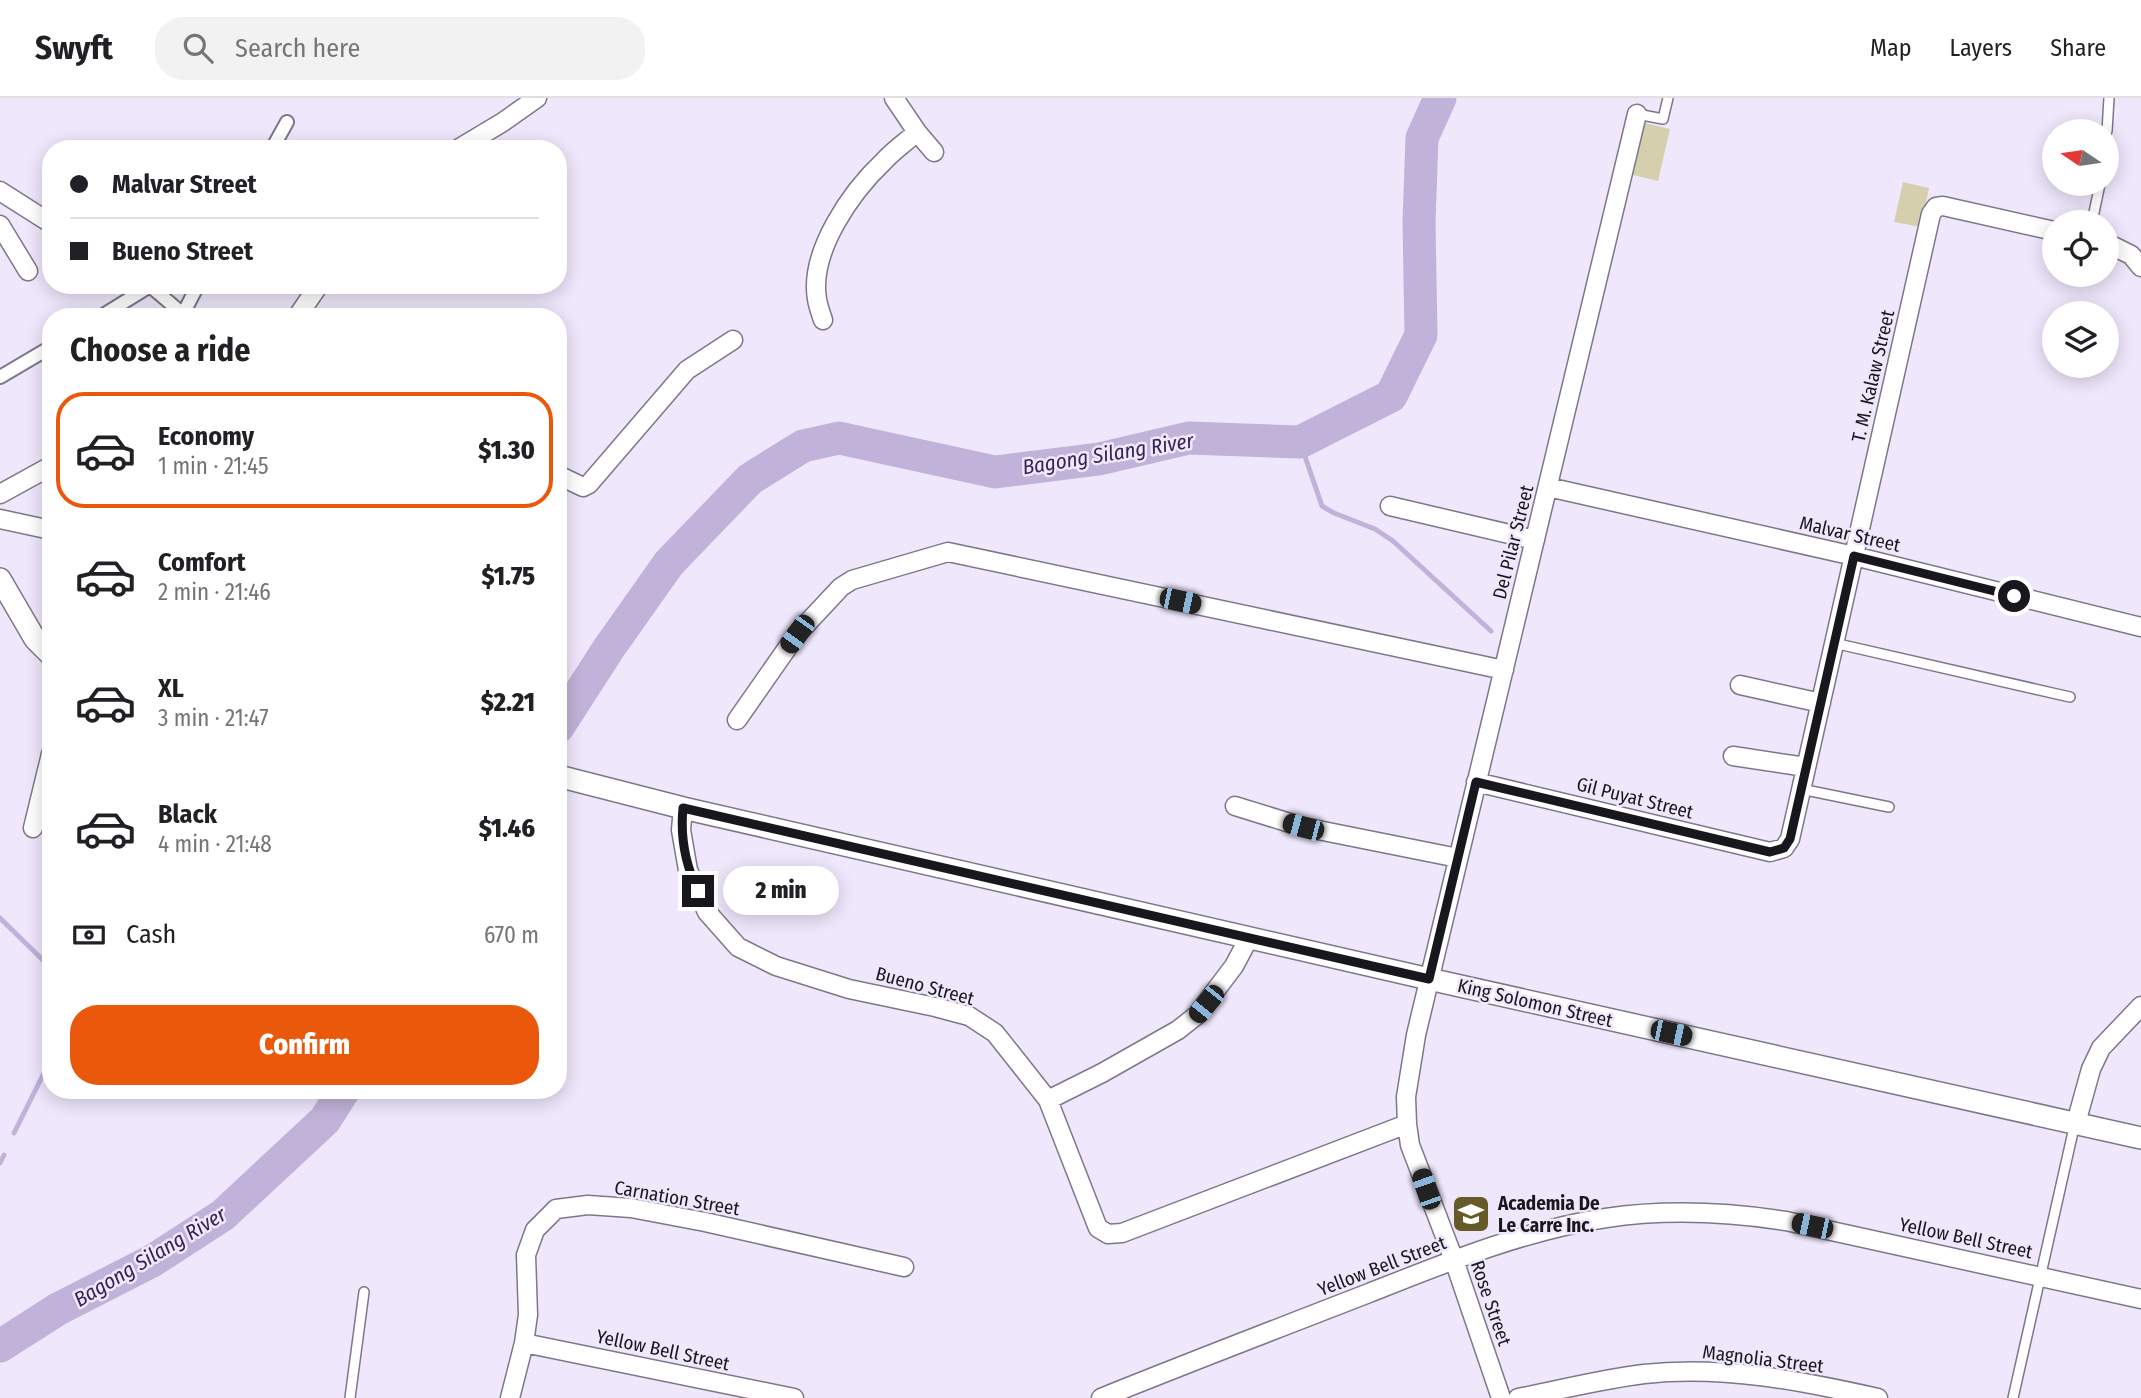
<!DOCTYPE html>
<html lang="en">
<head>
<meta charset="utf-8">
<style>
  :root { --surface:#fff; --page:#f2f2f2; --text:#202124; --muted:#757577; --line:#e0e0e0; --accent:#ea580c }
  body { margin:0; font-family:"Fira Sans Condensed",sans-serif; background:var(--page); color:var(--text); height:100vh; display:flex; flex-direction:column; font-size:26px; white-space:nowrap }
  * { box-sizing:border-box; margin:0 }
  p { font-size:23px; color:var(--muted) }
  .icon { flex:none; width:38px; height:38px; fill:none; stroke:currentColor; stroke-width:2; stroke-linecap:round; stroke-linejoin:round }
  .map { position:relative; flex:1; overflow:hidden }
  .drawer { position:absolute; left:42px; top:210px; width:525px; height:791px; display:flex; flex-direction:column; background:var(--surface); border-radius:28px; box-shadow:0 4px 18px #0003 }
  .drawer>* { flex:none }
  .guide { position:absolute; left:42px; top:42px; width:525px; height:154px; border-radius:28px; box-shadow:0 4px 18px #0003; display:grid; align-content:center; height:154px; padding:0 28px; background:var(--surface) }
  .needle { width:46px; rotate:283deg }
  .buttons { position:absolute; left:2042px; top:21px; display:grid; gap:14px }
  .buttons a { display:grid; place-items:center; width:77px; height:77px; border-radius:50%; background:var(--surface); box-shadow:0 4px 18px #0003; font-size:35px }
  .end { position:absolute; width:32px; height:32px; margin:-16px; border:9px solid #19171e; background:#fff; box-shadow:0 0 0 4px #fff }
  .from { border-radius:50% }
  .bubble { position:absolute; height:49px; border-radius:24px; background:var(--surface); box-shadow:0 4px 18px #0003; font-size:23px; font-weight:800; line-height:49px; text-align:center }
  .car { position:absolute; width:21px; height:42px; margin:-21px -10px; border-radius:9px; box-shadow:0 0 5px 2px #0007; background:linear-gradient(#222 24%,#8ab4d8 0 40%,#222 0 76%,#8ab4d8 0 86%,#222 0) }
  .guide b { display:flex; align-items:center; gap:24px; height:66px; font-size:26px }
  .guide b+b { border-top:2px solid var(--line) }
  .guide i { width:18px; height:18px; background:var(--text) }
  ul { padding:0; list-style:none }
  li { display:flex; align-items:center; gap:21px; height:116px; margin:0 14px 10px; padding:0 14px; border:4px solid transparent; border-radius:28px }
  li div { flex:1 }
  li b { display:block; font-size:26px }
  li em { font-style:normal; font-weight:800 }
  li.on { border-color:var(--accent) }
  li>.icon { width:63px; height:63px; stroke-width:1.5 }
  h2 { padding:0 28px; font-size:32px; line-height:84px }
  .pay { display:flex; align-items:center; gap:18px; height:77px; padding:0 28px; font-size:26px }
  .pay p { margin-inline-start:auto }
  .button { display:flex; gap:14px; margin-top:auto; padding:14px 28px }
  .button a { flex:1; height:80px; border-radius:28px; background:var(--accent); color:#fff; font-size:28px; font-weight:800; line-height:80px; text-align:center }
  header { display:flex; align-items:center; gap:42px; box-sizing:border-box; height:98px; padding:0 35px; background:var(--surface); border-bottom:2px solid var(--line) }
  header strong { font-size:33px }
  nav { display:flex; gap:38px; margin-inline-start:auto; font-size:24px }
  .search { width:490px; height:63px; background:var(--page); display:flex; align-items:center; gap:18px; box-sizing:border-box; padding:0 24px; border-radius:28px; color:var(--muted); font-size:26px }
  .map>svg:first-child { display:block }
  .green { fill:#d6cfae }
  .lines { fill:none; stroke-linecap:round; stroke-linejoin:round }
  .stream { stroke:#c0b2d9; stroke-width:5 }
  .river { stroke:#c0b2d9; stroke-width:33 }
  .service-casing { stroke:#7e778a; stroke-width:12 }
  .pedestrian-casing { stroke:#7e778a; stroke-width:16 }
  .minor-casing { stroke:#7e778a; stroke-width:21 }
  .tertiary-casing { stroke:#7e778a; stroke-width:24 }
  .service { stroke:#fff; stroke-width:9 }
  .pedestrian { stroke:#fff; stroke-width:12 }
  .minor { stroke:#fff; stroke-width:18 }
  .tertiary { stroke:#fff; stroke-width:21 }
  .route { stroke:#19171e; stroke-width:9 }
  .labels { text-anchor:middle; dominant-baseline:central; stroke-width:5; stroke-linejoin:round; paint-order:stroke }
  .street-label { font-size:19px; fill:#19171e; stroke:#efe7fc }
  .poi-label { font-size:19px; font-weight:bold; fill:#19171e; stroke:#efe7fc; text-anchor:start }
  .water-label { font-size:21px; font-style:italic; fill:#372252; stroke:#efe7fc }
</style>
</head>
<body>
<header>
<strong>Swyft</strong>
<div class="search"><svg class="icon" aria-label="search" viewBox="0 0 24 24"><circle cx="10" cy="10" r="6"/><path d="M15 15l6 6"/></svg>Search here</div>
<nav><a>Map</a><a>Layers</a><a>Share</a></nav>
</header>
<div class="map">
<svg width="2141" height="1300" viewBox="0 0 2141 1300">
  <rect width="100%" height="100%" fill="#efe7fc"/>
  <path class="green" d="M1641,24L1670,31L1658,83L1629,76Z
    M1903,84L1929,90L1921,129L1894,124Z"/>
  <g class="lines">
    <path class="stream" d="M1300,344L1322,408L1334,415L1375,431L1393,443L1491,533
      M0,820L51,870
      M14,1035L51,961
      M0,1065L4,1057"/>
    <path class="river" d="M558,629L609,550L669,465L750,381L803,348L839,340L995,374L1099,361L1189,340L1300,344L1391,298L1421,237L1419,124L1422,40L1440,0
      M0,1248L58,1211L152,1163L223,1117L325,1022L344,992"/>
    <defs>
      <path id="service" d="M1637,16L1663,21L1668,0
        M2107,33L2109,0
        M2092,124L2100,86
        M1834,545L2070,599
        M1801,691L1889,709
        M350,1300L364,1194
        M2013,1300L2075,1025"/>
      <path id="pedestrian" d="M272,51L287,24
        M100,219L150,188L183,216L198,187
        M0,279L51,249"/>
      <path id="minor" d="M894,0L917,34L934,54
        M458,51L503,24L537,0
        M0,93L47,123
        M0,127L28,173
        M2107,145L2131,157L2141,169
        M297,219L319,187
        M823,222C821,216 818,208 817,201C809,154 851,94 884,63C894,52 906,44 917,34
        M558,377L583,389L589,386L687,272L733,242
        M1548,389L1854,458L2141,529
        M0,396L51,368
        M1390,408L1535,442
        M0,421L51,432
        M1740,587L1821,605
        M737,622L797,536L841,489L852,482L948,454L1504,572
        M1733,658L1806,669
        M1476,684L1770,754L1784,750L1790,741L1931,116L1936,109L1943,108L2054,133
        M1235,708L1303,729L1458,760
        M683,710L681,732L688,772L707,814L738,849L776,868L849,891L935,909L969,918L995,935L1048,1002L1098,1130L1108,1136L1122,1135L1407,1026
        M33,730L51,656
        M1048,1002L1102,975L1178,932L1197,917L1234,868L1249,840
        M2076,1025L2091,971L2101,950L2141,908
        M524,1245L794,1300
        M510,1300L524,1245L528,1217L526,1157L535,1132L556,1111L588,1107L631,1110L705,1124L904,1169
        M1101,1300C1190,1264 1279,1230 1369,1195C1445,1165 1525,1132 1606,1120C1666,1111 1727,1114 1786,1123L2141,1201
        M1501,1300L1454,1162L1410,1047L1407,1026L1406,999L1416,937L1637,16
        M1518,1300C1560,1292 1602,1281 1644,1276C1723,1267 1802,1283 1878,1300"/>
      <path id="tertiary" d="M0,481L35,541L51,557
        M558,678L683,710L1429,881L2141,1040"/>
    </defs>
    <use href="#service" class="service-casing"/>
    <use href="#pedestrian" class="pedestrian-casing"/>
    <use href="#minor" class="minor-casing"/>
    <use href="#tertiary" class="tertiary-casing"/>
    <use href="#service" class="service"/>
    <use href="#pedestrian" class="pedestrian"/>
    <use href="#minor" class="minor"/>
    <use href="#tertiary" class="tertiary"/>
  </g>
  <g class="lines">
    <path class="route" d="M698,793C685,766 680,740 683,710L1429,881L1476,684L1770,754L1784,750L1790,741L1854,458L2014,498"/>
  </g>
  <defs>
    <symbol id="school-square" viewBox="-11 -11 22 22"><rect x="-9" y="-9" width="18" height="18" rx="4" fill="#665b28" stroke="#efe7fc"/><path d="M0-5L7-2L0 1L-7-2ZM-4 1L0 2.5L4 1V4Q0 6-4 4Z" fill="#fff"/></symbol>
  </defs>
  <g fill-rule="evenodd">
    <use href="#school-square" x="1449" y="1094" width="44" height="44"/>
  </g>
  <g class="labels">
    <g class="street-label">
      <text transform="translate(1873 278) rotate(-77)">T. M. Kalaw Street</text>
      <text transform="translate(1850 436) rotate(13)">Malvar Street</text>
      <text transform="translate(1513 444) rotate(-76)">Del Pilar Street</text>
      <text transform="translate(1635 700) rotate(14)">Gil Puyat Street</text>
      <text transform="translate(925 888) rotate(15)">Bueno Street</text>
      <text transform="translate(1535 905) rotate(13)">King Solomon Street</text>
      <text transform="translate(677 1100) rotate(10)">Carnation Street</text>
      <text transform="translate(1966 1140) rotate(12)">Yellow Bell Street</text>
      <text transform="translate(1382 1168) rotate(-21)">Yellow Bell Street</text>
      <text transform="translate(1491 1205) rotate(71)">Rose Street</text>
      <text transform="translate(663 1252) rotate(12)">Yellow Bell Street</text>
      <text transform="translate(1763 1261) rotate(7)">Magnolia Street</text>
    </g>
    <g class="poi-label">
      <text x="1498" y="1105">Academia De<tspan x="1498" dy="22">Le Carre Inc.</tspan></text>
    </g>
    <g class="water-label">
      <text transform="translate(1108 356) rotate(-9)">Bagong Silang River</text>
      <text transform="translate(150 1159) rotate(-31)">Bagong Silang River</text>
    </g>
  </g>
</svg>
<div class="buttons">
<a><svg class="needle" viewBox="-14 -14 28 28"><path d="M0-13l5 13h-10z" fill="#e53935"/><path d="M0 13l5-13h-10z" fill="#757577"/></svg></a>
<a><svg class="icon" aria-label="locate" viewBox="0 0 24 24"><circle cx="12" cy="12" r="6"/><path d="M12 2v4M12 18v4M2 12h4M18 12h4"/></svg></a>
<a><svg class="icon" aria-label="layers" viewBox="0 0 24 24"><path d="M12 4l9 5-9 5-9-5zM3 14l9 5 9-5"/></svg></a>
</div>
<i class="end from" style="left:2014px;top:498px"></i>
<i class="end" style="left:698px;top:793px"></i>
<div class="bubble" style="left:723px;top:768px;width:116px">2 min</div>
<i class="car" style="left:1180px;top:503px;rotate:102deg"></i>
<i class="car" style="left:797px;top:536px;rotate:216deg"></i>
<i class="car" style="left:1303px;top:729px;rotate:285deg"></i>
<i class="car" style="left:1206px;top:906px;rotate:219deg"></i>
<i class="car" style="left:1671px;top:935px;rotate:102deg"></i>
<i class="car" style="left:1426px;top:1091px;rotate:341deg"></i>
<i class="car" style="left:1812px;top:1128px;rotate:282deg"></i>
<div class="guide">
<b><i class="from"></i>Malvar Street</b>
<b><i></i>Bueno Street</b>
</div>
<section class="drawer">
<h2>Choose a ride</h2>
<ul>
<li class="on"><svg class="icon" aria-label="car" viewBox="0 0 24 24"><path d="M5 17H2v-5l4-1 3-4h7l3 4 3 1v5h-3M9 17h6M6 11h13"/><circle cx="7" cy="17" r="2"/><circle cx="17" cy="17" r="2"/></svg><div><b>Economy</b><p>1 min · 21:45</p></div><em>$1.30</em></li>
<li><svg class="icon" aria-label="car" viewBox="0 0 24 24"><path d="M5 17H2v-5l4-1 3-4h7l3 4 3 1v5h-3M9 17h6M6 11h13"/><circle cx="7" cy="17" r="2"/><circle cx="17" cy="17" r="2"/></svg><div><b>Comfort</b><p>2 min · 21:46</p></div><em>$1.75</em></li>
<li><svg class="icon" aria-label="car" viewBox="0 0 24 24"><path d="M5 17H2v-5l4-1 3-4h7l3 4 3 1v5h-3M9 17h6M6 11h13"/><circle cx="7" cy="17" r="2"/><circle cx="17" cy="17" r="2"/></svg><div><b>XL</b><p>3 min · 21:47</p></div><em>$2.21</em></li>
<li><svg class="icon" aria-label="car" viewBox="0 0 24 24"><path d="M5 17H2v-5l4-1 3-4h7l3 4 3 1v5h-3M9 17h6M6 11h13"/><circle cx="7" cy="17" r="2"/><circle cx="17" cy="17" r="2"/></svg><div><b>Black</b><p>4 min · 21:48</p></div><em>$1.46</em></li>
</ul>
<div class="pay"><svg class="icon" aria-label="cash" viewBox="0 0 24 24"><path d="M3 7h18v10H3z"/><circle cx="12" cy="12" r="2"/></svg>Cash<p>670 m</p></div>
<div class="button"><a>Confirm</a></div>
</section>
</div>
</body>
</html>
